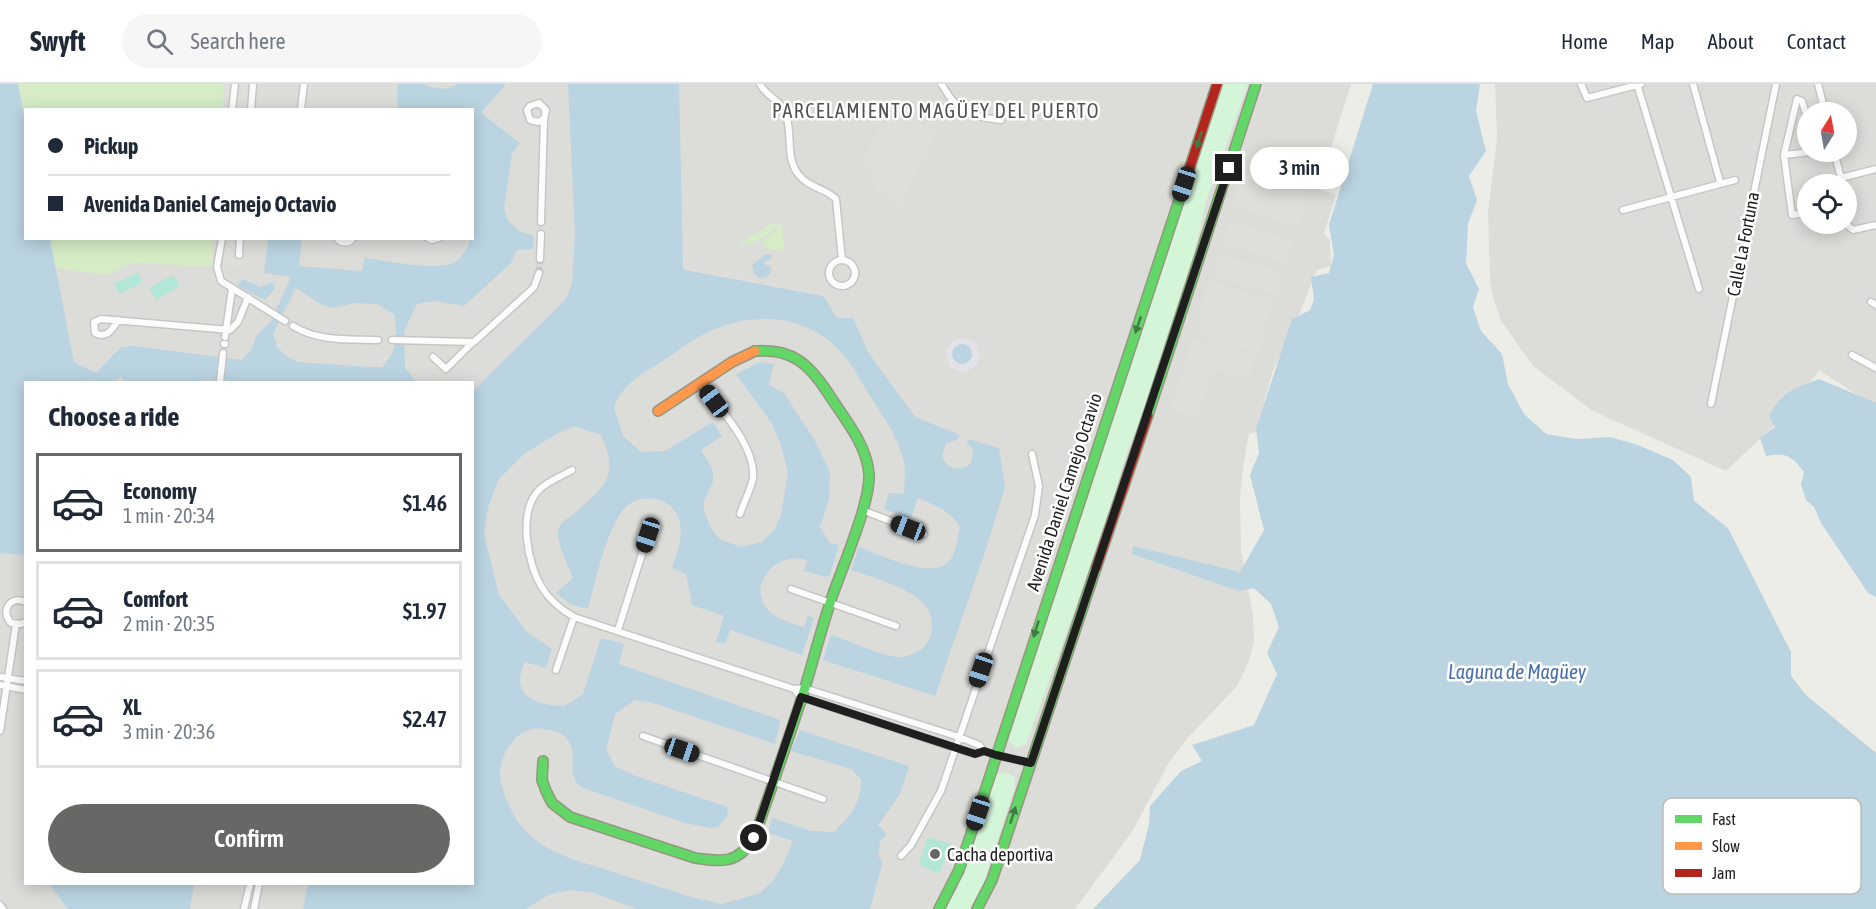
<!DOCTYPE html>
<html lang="en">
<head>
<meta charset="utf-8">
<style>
  :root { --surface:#fff; --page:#f6f6f7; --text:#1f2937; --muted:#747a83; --line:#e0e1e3; --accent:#676765 }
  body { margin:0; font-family:"Asap Condensed",sans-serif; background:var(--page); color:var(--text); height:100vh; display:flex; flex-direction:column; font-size:22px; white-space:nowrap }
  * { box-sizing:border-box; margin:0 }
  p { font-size:20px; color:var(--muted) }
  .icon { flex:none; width:33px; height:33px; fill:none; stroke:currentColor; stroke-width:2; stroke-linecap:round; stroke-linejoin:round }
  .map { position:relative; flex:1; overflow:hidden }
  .drawer { position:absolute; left:24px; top:297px; width:450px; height:504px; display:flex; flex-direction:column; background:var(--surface); border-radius:0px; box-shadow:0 3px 15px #0003 }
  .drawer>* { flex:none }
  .banner { position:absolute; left:24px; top:24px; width:450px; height:132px; border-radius:0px; box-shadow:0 3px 15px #0003; display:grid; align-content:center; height:132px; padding:0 24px; background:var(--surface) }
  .needle { width:39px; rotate:11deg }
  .fabs { position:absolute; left:1797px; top:18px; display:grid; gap:12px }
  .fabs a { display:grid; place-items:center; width:60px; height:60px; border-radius:50%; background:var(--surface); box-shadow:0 3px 15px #0003; font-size:30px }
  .end { position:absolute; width:27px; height:27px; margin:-14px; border:8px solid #1f1f1f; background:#fff; box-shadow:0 0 0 3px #fff }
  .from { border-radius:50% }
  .bubble { position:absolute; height:42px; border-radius:21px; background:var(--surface); box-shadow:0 3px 15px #0003; font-size:20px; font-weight:600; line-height:42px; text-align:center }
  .car { position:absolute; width:18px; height:36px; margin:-18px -9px; border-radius:8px; box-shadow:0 0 4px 2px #0007; background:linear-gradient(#222 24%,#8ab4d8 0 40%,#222 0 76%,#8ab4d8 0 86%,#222 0) }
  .banner b { display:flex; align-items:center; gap:21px; height:57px; font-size:22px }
  .banner b+b { border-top:2px solid var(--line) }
  .banner i { width:15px; height:15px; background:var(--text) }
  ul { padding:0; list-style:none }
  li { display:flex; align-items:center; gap:18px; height:99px; margin:0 12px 9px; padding:0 12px; border:3px solid var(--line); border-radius:0px }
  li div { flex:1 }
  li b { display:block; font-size:22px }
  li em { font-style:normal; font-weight:600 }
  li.current { border-color:var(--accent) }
  li>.icon { width:54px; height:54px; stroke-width:1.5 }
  h2 { padding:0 24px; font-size:27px; line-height:72px }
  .button { display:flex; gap:12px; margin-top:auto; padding:12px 24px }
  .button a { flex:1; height:69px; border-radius:36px; background:var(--accent); color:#fff; font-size:24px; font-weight:600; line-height:69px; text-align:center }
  header { display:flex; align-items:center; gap:36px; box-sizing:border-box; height:84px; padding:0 30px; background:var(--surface); border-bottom:2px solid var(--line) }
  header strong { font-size:28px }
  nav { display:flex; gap:33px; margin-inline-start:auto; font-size:21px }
  .search { width:420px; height:54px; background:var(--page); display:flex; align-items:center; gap:15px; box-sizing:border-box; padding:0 21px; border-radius:33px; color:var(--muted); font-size:22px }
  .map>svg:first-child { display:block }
  .residential { fill:#dcdcd9; fill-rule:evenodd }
  .grass { fill:#d5ecc6 }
  .park { fill:#d5f5d9 }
  .pitch { fill:#b2e6d6 }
  .parking { fill:#dededb }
  .plaza { fill:#e3e2e7; fill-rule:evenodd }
  .water { fill:#bad4e1; fill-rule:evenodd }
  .pier { fill:#dddddb }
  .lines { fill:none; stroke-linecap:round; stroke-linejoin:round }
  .street-tunnel { stroke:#c4c4c0; stroke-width:6; stroke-dasharray:6 3; stroke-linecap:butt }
  .street-casing { stroke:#c6c6c4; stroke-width:9 }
  .fast-casing { stroke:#93987f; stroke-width:12 }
  .slow-casing { stroke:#93987f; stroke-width:12 }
  .jam-casing { stroke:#93987f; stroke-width:12 }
  .street { stroke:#fcfcfc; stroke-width:6 }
  .fast { stroke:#63d668; stroke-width:9 }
  .slow { stroke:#ff974d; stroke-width:9 }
  .jam { stroke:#b3261e; stroke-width:9 }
  .oneway { fill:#417a44 }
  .route { stroke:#1f1f1f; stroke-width:8 }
  .poi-dot { fill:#676765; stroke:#fff; stroke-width:2 }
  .labels { text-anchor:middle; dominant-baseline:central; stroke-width:5; stroke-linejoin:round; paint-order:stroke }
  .street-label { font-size:18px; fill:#1f1f1f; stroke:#fff }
  .poi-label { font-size:18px; fill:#1f1f1f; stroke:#fff; text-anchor:start }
  .neighbourhood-label { font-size:20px; letter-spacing:1.5px; fill:#525252; stroke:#fff }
  .water-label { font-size:20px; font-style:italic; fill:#496fb1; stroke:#fff }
  .key { fill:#fff; stroke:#bcbcbc; stroke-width:1.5 }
  .key-label { font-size:16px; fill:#1f1f1f }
</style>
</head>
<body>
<header>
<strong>Swyft</strong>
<div class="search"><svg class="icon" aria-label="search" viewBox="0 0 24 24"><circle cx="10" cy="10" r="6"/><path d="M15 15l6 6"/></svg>Search here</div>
<nav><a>Home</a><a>Map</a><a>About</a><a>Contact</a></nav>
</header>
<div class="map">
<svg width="1876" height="825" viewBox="0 0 1876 825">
  <rect width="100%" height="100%" fill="#edede8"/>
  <path class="residential" d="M0,0H1351L1318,105L1336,111L1324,149L1330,156L1331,182L1317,186L1290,253L1273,286L1264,317L1267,327L1259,347L1249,350L1244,377L1240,412L1241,465L1253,532L1254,557L1249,577L1237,602L1186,656L1169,678L1132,748L1075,825H0ZM26,26H472V154H26ZM26,298H472V800H26Z
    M1495,0H1876V323L1819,286L1787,329L1726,387L1593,327L1533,282L1501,237L1493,213L1490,197L1488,128L1497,54ZM1808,28H1846V68H1808ZM1808,100H1846V140H1808Z"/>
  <path class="grass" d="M18,0H235L233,25L26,26L25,36Z
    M775,137L776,142C768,153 752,162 738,160Z
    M777,139L782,140L784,167L768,166L762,160L763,157L777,146Z
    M50,155H222L217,183L132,179L107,191L55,184Z"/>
  <path class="park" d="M1224,0H1248L1207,115L1194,171L1152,306L1126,371L1108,432L1089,487L1026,660L1015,664L1008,656L1064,474Z
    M1007,688L1015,694L1014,706L983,801L970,825H944L957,806L994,691Z"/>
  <path class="pitch" d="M138,188L142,199L119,210L114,200Z
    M173,191L180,202L156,216L149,204Z
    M928,753L951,760L939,790L919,780Z"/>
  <path class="parking" d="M224,0H256L255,25L222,26Z
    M890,22L937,48L899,123L889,117V114L875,105L876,98L871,96L874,90L861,80Z
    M1242,88L1305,106L1299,145L1232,121Z
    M1229,138L1293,156L1287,179L1224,160Z
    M213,155H243L241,184L212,177Z
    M1219,170L1282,188L1277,212L1214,192Z
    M1208,197L1272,215L1264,245L1201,225Z
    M1202,229L1265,247L1260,270L1197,251Z
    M1191,254L1255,272L1249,296L1213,285L1195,336L1171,323L1185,277L1190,278L1186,276Z"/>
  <path class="plaza" d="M962,254L973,257L977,261L980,272L976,282L967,287L961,288L951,284L948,279L945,268L951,258ZM960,260L969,263L973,272L971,275L959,280L954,276Z"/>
  <path class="water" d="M0,0H18L25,36L26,154L50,155L74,278L96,289L121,263L134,262L242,276L251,266L257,251L271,237L291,193L264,189L268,155H302L299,182L362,187L365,174C386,177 427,185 446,181C459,179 468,167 470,155L472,154V26L398,25L397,0H424L430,3L446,5L458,0H506L481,29L520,59L512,70L504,124L508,137L521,148L534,152L533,165L517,166L511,179L464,222L436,217L417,220L404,247L405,283L416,298H235L204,296L199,298H126L121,292L114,298H26L25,471L0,469ZM296,204L322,221L333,224L356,219L377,220L394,230C398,252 398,267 382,283H370L298,278L285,271L277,263L273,250Z
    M568,0H679L683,183L686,186L823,212L837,234H853L868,268L915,333L960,351L958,355L946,360L942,372C946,385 956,387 968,382L972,377L973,365L967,359L968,355L999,364L1005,403L986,465L935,612L823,576L831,551C849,557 878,570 896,573C905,574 919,569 925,562C930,556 932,549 932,541C935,509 876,495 851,486L859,463C879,470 935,499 951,475C956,467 958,453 960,443C948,425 938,423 918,414L911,435L884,425L889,409L904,410C904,400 906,388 904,378C900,356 881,329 869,310C859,294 851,278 838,265C808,233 760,228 720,243C701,250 685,261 669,273C646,288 623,297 614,324L623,352L641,368L665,367L713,338L722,352L701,366L713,387V398L703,419L705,430L712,446L721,456L741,463L762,458L775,445L781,431L788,388L780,358L771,338L736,290L760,278L774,280L769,301L784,309L815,357L830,388L829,415L820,443L830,459L839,461L830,491L826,493L804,487L807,476C773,466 744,505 771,529C780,536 792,539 802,543H804L808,532L814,534L802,571L730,546L725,560L716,558L724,532L692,521L686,490L672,484C677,470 683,455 680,439C675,412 639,406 623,426C606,447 595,499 588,525L572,521L556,509L573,494C569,483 557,460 558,449C558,440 564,437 571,432C603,405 621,393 601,351L574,342L558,349L524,370L499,395L488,423L484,450L499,511L527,548L552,565L546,584L525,578C508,611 537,622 565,622L583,610L601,554L624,560L619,580L780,636L775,660L653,619L635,616L615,630L606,666L616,683L633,691L728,723L727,732L718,743L710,744L685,739L581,703C562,686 584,669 562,650C557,647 550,646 544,645C519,641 502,665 500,688C499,702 513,733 522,743C535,759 554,768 572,775L691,813L722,820L760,809L773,797L784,779L793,757L768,749L772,734L811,747L834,748C851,732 861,719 861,695L851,685L791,667L800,646L909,682L900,710L878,741L887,750L880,758L878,772L883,777L870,825H637L594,809L571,806L550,810L526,825H303L308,800H472L473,307L566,215L572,199L575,150Z
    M1373,0H1480L1476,27L1486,67L1469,92L1477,116L1468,140L1466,179L1479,205L1473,223L1481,247L1502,270L1508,300L1524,330L1546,350L1577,355L1610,353L1638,361L1673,376L1691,393L1694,417L1728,444L1791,568V592L1806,611L1876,669V825H1093L1140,776L1149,740L1150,722L1181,687L1202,677L1192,661L1254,641L1277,590L1267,569L1279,543L1271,520L1254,504L1239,507L1132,470L1133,462L1240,488L1264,446L1250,391L1259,369L1256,345L1292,235L1310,226L1314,215L1311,193L1329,189L1334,171L1329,141Z
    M766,170L770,171L772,174L763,179L770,183L771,188L767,193L760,194L755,191L752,181Z
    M242,195L261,203L273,198L275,204L265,216L237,202Z
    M952 270a10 10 0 1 1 20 0a10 10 0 1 1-20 0Z
    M1819,295L1876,319V513L1868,509L1821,439L1814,423L1806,416L1801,400L1804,388C1791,371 1786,369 1766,372L1760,354L1775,343L1769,332C1783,307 1793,305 1819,295Z
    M49,800H194L190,825H68Z"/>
  <path class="pier" d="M683,159H685V182L687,184L821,209L826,206L828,207L823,212L686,186L683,183Z"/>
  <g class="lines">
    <path class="street-tunnel" d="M539,189L540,175"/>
    <defs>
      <path id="street" d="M760,0C766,13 782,16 786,31C793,51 785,72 798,90C810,105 824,103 836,115L842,176
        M941,0C945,5 948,11 952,16C965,31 982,34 1001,36
        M1581,0L1587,14L1641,0
        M1637,0L1699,205
        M1693,0L1720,98
        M1818,0L1825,28
        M301,25L304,0
        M232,26L235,0
        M251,26L253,0
        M1808,36L1802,17L1797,15L1784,71L1792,131L1808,129
        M1834,68L1841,94
        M1784,71L1810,68
        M1838,100L1841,94L1876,85
        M1623,126L1735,96
        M541,138L544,35L546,26L539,19L530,22L527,26L530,36L538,38L544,35
        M1846,140L1853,146L1876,141
        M222,154L217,183L221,197L285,237
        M337,154C341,160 349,160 353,154
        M428,154L432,156L439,154
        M239,171L240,154
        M540,175L541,150
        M829 189a13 13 0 1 1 26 0a13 13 0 1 1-26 0Z
        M1871,218L1876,221
        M118,236C112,246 107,255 95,249L94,238L101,235L230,246L238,238L248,213
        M293,242C319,258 349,255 378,256
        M225,253L232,205
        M392,256L474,258L529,208L534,203L539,189
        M224,260H225
        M1852,271L1876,284
        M433,273L446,285L473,258
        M220,298L223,269
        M701,299C719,324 756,362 753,394C751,405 744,418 740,430
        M1711,320L1776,0
        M572,386C562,392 548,397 540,405C517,427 527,481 543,505C551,518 562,526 574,533L794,605L804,604L959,653L979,661L984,667L996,671L1031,679
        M862,426L924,450
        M791,505L896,542
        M26,518C10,511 0,527 11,539L21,540L26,538
        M618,546L648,451
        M556,586L574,533
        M0,593L26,597
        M0,601L26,606
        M794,605L801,613L955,664L976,670L984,667
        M0,647L16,540
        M643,652L823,715
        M901,772L911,761L941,707L1035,431L1039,402L1032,370
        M0,821L3,825
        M244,825L250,800
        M254,825L259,800"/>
      <path id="fast" d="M1148,331L1256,0
        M543,677L542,696L546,707L552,719L570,733L695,774C722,778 738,780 754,754C771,705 788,657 804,607C813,577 821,546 831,516C841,486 871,418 869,390C867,360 843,333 828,309C809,280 792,264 755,267
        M939,825L959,786L1186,95
        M977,825L992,796L1096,484"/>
      <path id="slow" d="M658,327L732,278L755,267"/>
      <path id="jam" d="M1186,95L1217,0
        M1096,484L1148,331"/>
    </defs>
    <use href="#street" class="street-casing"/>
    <use href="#fast" class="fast-casing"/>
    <use href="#slow" class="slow-casing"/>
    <use href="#jam" class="jam-casing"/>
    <use href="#street" class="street"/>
    <use href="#fast" class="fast"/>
    <use href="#slow" class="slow"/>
    <use href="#jam" class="jam"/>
  </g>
  <defs><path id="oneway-solid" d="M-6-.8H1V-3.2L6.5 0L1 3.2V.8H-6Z" transform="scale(1.5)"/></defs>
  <g class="oneway">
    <use href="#oneway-solid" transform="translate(1199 56) rotate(108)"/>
    <use href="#oneway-solid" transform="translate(1138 241) rotate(109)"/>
    <use href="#oneway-solid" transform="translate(1036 545) rotate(108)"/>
    <use href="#oneway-solid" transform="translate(1013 731) rotate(-72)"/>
  </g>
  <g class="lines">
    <path class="route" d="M754,754L801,613L975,670L984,667L996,671L1031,679L1229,84"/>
  </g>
  <circle class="poi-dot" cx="935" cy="770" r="6"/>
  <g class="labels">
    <g class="street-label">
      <text transform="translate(1743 160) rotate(-79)">Calle La Fortuna</text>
      <text transform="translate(1064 408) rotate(-72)">Avenida Daniel Camejo Octavio</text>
    </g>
    <g class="poi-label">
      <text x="947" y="770">Cacha deportiva</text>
    </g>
    <g class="neighbourhood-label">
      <text x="936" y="26">PARCELAMIENTO MAGÜEY DEL PUERTO</text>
    </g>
    <g class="water-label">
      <text x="1517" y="587">Laguna de Magüey</text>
    </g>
  </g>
  <rect x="1663" y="714" width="198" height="96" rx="9" class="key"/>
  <rect x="1675" y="731" width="27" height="8" fill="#63d668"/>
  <rect x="1675" y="758" width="27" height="8" fill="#ff974d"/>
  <rect x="1675" y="785" width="27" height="8" fill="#b3261e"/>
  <g class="key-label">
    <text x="1712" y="741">Fast</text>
    <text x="1712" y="768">Slow</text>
    <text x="1712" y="795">Jam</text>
  </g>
</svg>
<div class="fabs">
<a><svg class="needle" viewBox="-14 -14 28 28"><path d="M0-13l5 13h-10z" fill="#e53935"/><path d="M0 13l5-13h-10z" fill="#747a83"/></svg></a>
<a><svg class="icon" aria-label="locate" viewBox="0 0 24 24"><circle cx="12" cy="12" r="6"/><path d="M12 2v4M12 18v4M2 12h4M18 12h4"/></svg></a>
</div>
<i class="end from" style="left:754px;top:754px"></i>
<i class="end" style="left:1229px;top:84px"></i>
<div class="bubble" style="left:1250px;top:63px;width:99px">3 min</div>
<i class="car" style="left:1184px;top:100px;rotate:198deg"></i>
<i class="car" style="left:714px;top:317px;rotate:323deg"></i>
<i class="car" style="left:908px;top:444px;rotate:291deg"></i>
<i class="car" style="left:648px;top:451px;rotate:198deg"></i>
<i class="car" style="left:981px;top:586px;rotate:199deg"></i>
<i class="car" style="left:682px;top:666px;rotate:109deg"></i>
<i class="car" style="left:978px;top:729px;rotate:198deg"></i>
<div class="banner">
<b><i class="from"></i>Pickup</b>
<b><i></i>Avenida Daniel Camejo Octavio</b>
</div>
<section class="drawer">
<h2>Choose a ride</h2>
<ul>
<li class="current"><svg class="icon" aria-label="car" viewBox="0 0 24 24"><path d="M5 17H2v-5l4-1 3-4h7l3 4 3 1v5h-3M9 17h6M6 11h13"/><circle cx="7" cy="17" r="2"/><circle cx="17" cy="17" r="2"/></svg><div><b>Economy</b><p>1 min · 20:34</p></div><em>$1.46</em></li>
<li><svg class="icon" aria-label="car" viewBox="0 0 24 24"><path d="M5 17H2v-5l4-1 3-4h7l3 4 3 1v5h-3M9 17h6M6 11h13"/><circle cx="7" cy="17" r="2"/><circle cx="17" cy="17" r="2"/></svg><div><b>Comfort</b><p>2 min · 20:35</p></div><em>$1.97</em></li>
<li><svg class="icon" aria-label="car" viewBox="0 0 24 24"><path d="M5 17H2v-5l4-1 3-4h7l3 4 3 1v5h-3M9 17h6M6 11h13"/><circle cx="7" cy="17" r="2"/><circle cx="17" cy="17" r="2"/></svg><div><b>XL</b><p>3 min · 20:36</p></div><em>$2.47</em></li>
</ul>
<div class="button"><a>Confirm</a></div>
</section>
</div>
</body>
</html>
